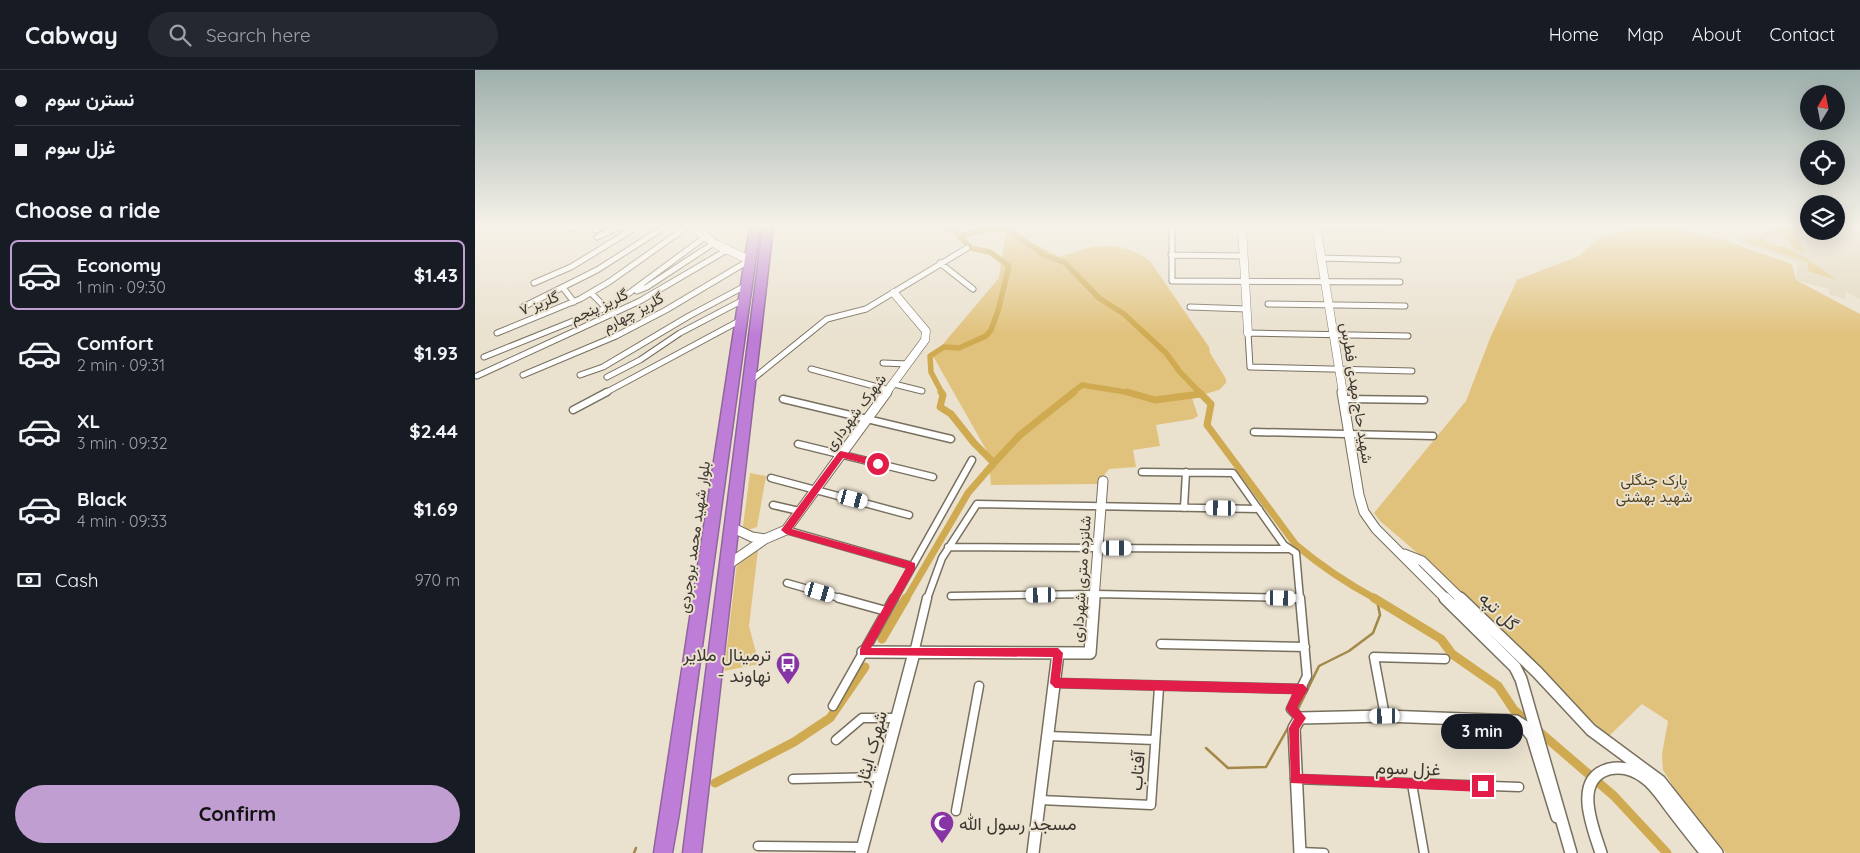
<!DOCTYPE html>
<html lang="en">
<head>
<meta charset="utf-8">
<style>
  :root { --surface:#171b24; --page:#242831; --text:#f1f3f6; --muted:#9ea1a6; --line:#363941; --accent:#c19ed1 }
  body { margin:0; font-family:Quicksand,Vazirmatn,sans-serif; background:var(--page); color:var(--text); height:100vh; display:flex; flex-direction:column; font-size:19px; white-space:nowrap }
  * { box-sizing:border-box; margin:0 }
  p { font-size:16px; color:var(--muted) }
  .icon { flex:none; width:28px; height:28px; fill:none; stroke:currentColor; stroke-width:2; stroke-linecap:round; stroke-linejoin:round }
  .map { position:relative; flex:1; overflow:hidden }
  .panel { display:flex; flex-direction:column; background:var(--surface); width:475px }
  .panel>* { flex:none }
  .hud { display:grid; align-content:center; height:110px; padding:0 15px; background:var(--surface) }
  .needle { width:32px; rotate:10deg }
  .fabs { position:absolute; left:1325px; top:15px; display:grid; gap:10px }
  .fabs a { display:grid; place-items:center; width:45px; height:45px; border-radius:50%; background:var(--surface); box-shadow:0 5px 20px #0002; font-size:25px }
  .end { position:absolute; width:22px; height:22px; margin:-11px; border:6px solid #e11d48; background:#fff; box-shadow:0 0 0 2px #fff }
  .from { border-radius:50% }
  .bubble { position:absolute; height:35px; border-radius:18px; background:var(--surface); box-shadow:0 5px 20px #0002; font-size:16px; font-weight:700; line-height:35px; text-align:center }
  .car { position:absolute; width:15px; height:30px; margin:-15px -8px; border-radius:6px; box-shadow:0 0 4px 1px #0007; background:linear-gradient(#fff 24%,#345 0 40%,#fff 0 76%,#345 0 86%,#fff 0) }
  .hud b { display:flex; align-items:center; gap:18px; height:48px; font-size:19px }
  .hud b+b { border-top:1px solid var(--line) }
  .hud i { width:12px; height:12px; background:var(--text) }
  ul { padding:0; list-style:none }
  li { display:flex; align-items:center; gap:15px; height:70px; margin:0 10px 8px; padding:0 5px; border:2px solid transparent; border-radius:8px }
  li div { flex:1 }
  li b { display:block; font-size:19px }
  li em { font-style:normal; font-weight:700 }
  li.on { border-color:var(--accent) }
  li>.icon { width:45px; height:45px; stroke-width:1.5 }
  h2 { padding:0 15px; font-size:22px; line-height:60px }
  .pay { display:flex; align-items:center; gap:12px; height:55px; padding:0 15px; font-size:19px }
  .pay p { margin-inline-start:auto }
  .primary-button { display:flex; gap:10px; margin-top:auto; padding:10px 15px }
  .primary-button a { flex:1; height:58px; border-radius:30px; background:var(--accent); color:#111; font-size:20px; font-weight:700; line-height:58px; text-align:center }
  header { display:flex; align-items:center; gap:30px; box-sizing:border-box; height:70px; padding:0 25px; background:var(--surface); border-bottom:1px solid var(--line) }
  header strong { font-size:24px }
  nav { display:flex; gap:28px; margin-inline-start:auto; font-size:18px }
  .search { width:350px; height:45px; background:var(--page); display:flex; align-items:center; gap:12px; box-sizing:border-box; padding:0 18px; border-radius:28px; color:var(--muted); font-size:19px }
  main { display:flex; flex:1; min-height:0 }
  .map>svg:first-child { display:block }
  .built { fill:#e0d5bb }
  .green { fill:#e1c27c }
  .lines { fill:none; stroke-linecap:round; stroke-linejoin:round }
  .stream { stroke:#a38847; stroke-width:2.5 }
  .canal-far2 { stroke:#cfaa51; stroke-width:5.5 }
  .canal-far1 { stroke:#cfaa51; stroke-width:7 }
  .canal { stroke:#cfaa51; stroke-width:9 }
  .street-far2-casing { stroke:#77705f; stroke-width:7 }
  .street-far1-casing { stroke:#77705f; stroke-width:9 }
  .street-casing { stroke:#77705f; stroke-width:11 }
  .secondary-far2-casing { stroke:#77705f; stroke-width:9 }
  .secondary-far1-casing { stroke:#77705f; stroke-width:11 }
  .secondary-casing { stroke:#77705f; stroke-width:14 }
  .highway-casing { stroke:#90659d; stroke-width:3 }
  .street-far2 { stroke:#fff; stroke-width:5 }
  .street-far1 { stroke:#fff; stroke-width:6 }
  .street { stroke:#fff; stroke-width:8 }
  .secondary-far2 { stroke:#fff; stroke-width:8 }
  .secondary-far1 { stroke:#fff; stroke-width:9 }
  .secondary { stroke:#fff; stroke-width:11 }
  .highway { fill:#be7ed7; fill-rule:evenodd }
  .route { fill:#e11d48 }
  .labels { text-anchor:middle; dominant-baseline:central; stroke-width:4; stroke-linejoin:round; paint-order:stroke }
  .street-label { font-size:15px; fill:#3b3730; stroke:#eae1cf }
  .park-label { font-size:15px; fill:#52421d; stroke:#eae1cf }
  .near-street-label { font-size:18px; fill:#3b3730; stroke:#eae1cf }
  .near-poi-label { font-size:18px; fill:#3b3730; stroke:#eae1cf; text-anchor:end }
</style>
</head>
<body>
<header>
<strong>Cabway</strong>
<div class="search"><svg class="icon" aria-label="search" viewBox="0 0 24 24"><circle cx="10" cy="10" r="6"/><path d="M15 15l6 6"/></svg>Search here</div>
<nav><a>Home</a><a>Map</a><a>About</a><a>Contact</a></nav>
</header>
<main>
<section class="panel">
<div class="hud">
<b><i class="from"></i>نسترن سوم</b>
<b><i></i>غزل سوم</b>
</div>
<h2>Choose a ride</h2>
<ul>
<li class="on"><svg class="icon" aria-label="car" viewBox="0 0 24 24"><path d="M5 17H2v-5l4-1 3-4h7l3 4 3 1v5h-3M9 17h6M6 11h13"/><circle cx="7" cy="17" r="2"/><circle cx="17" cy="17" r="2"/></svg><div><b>Economy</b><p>1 min · 09:30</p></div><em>$1.43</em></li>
<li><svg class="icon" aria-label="car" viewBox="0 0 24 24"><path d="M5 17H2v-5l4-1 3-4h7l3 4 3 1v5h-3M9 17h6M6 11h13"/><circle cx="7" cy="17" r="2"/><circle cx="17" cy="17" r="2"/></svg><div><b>Comfort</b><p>2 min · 09:31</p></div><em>$1.93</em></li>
<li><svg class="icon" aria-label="car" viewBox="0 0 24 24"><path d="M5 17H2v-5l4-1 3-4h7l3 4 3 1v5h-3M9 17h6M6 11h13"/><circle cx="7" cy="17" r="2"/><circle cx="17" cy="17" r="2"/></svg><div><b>XL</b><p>3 min · 09:32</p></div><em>$2.44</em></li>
<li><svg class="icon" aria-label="car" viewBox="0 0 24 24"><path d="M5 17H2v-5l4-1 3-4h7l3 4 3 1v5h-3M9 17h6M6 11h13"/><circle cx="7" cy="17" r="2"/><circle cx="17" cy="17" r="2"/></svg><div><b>Black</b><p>4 min · 09:33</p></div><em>$1.69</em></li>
</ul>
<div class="pay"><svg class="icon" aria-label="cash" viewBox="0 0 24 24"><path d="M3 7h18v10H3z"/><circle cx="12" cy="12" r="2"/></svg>Cash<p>970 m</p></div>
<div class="primary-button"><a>Confirm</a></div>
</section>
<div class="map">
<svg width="1385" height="783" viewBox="0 0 1385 783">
  <rect width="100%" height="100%" fill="#eae1cf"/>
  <path class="built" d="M1282,156H1333L1334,161H1355L1385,169V229L1371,222L1370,229L1354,224V219L1321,210L1323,193L1260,171Z"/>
  <path class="green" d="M1159,156H1194L1251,171L1317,194L1321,210L1385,244V783H1251L1201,721L1188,700L1187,684L1193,651L1167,634L1134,666C1108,645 1087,620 1063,596C1013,546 960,497 905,451L899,443L991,331L1016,266L1042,210L1104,186L1123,169Z
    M1300,156L1320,157L1330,185L1315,176V171L1302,163L1290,164L1288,166C1293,177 1302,175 1312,178C1318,179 1355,205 1362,210L1333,201V192L1270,172L1273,168H1285L1287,164Z
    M531,159L585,187C589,184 595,184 600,182C627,172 651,173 675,191L734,277L735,283L751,309V313L744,320L717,328L723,346L718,349L681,355L685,376L658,380L661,397L634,399L622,414L516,415L513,383L458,286L524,208Z
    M275,403L291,406L282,457L273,460L268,456Z
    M283,480L274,556L284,594L249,601L262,493Z"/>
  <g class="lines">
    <path class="stream" d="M822,641L844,596L874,581L898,563L905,545L902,530
      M731,678L753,698L791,697L819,647
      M159,783L161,778"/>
    <path class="canal-far2" d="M505,156L508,160L532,158L570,186L589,192L624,228L649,244L691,283L705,302L725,323
      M486,166L508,160
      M467,323L456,302L455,286L469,277L484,278L511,266L516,260L523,241L534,196L515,182L496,178L477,159L468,156
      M597,323L607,315L657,323"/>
    <path class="canal-far1" d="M652,322L680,330L726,324
      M724,322L736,334L732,355L821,475C846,496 873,514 901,529
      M519,393L545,365L599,322
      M431,529L493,423L519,393L499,373L476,344L465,337L468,325L466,322"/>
    <path class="canal" d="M899,528L966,569L977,584L1023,616L1039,640L1139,726L1192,783
      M407,569L431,528
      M240,713L319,672L355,648L390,597"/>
    <defs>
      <path id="street-far2" d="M697,156V211L925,212
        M810,156H829
        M841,157H910
        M97,159L103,156
        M120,160L128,156
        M122,167L146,156
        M696,185L769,186
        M846,188L923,190
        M465,193L498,219
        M59,213L96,197L163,156
        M89,219L99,232
        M162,221L172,217L239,173
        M116,223L131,238
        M793,234L930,236
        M48,237L122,200L191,156
        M715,237L772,239
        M22,263L105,229L134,212L213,156
        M933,266L773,263L775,297L937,301
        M9,287L138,235L230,167
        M408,293L433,294
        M336,299L414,320
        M48,305L141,266L191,240L275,190
        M105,305L128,297L214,246L272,215
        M2,306L165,231L252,180
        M132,307L165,290L205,263L270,229
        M274,312L352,249L391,239L492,178
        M419,314L447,321
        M130,323L266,250"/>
      <path id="street-far1" d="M308,329L476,369
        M869,329L949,330
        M98,340L132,322
        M779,362L958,366
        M323,374L458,407
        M667,402L758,403L809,475L821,483L825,529
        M296,408L434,445
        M298,435L324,441
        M709,438L711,402
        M311,460L437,496
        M473,477L814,479
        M312,513L368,529
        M476,526L620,524L825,528
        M419,529L497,390
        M452,529L467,488L502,434L784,439"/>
      <path id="street" d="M364,528L411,541
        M805,528H825
        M825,528L832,606L816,639L825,648
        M686,574L830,577
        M439,583L452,528
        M580,613L828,619
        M358,636L419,528
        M910,646L899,587L970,589
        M573,666L680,670
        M361,670L387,648H422
        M318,709L406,707
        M820,709L1044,717
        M937,714L949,783
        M565,730L676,735L684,617
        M481,741L504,616
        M283,776L388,777
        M825,782L849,783"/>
      <path id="secondary-far2" d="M216,156L242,175L275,190
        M767,156L773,263
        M841,156L868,323
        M411,323L450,270L451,261L419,223"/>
      <path id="secondary-far1" d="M867,322L884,425L889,442L901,459L971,529
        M256,457L277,467L290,469
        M929,484L947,491L986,529
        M251,496L290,469L311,460L412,322
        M619,529L628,411"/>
      <path id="secondary" d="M970,528L1040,597L1046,609L1096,783
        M985,528L1062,602L1116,660L1185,711L1242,783
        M388,582L615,583L619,528
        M386,783L439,583
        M558,783L583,583
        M825,783L819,658L825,648L910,646L1041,651L1049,656L1057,666L1082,747
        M1126,783C1118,758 1097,709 1134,699C1147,696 1160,700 1170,708C1180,715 1188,728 1195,737C1207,753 1219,768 1231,783"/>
      <path id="highway" d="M275,156H285L204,743L197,783H179Z
        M288,156H298L226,783H208Z"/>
    </defs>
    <use href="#street-far2" class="street-far2-casing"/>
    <use href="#street-far1" class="street-far1-casing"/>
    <use href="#street" class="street-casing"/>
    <use href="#secondary-far2" class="secondary-far2-casing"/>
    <use href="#secondary-far1" class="secondary-far1-casing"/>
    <use href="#secondary" class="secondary-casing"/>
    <use href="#highway" class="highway-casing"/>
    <use href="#street-far2" class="street-far2"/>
    <use href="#street-far1" class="street-far1"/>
    <use href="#street" class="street"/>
    <use href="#secondary-far2" class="secondary-far2"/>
    <use href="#secondary-far1" class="secondary-far1"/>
    <use href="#secondary" class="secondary"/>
    <use href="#highway" class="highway"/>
  </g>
  <linearGradient id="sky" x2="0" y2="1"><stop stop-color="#9eb0ac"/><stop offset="0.59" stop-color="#f6f2e9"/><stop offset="1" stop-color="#f6f2e9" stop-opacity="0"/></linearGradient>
  <rect width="1385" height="265" fill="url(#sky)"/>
  <path class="route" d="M366,381L403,390L407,394L403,397L368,388L317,459L440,493V499L396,578H583L588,583L585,608L828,614L833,619L822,637L831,648L824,659L825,704L1008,711L1012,712L1014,716L1012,720L1008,722L816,713L814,658L819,649L811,639L817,624L580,618L575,613L578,587L385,585V579L431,498L311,464L306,460L364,382Z"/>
  <defs>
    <symbol id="bus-pin" viewBox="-11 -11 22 30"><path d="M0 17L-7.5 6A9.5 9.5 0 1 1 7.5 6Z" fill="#8735a4" stroke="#eae1cf"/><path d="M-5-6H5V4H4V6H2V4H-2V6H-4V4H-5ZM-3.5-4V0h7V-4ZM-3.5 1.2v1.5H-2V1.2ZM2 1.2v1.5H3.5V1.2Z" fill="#fff"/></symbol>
    <symbol id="mosque-pin" viewBox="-11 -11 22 30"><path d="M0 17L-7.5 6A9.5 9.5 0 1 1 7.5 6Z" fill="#8735a4" stroke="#eae1cf"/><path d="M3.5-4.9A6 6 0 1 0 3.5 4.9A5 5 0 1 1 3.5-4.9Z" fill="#fff"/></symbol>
  </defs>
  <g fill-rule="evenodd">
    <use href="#bus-pin" x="299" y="580" width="28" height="38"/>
    <use href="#mosque-pin" x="453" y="739" width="28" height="38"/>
  </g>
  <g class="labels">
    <g class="street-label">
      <text transform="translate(64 233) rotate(-22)">گلریز ۷</text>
      <text transform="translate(124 236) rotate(-25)">گلریز پنجم</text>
      <text transform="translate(158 242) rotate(-28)">گلریز چهارم</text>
      <text transform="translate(882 323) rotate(81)">شهید حاج مهدی فطرس</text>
      <text transform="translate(380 342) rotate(-53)">شهرک شهرداری</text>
      <text transform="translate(219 467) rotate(-82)">بلوار شهید محمد بروجردی</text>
      <text transform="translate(606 509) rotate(-86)">شانزده متری شهرداری</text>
    </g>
    <g class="park-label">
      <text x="1179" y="409">پارک جنگلی<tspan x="1179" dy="17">شهید بهشتی</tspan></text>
    </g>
    <g class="near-street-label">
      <text transform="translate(1024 541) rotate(44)">گل تپه</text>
      <text transform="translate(396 678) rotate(-75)">شهرک ایثار</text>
      <text transform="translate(933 698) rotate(2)">غزل سوم</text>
      <text transform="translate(662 701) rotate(-86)">آفتاب</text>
    </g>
    <g class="near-poi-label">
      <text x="296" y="584">ترمینال ملایر<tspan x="296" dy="21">- نهاوند</tspan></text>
      <text x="484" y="753" text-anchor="start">مسجد رسول الله</text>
    </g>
  </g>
</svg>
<div class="fabs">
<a><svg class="needle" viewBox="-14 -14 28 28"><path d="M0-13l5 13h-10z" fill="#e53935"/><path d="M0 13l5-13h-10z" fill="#9ea1a6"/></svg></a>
<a><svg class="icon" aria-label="locate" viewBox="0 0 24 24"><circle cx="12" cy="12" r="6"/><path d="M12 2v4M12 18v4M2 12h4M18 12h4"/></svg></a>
<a><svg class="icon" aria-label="layers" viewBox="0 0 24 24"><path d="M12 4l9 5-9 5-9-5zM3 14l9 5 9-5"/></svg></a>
</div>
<i class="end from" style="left:403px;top:394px"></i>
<i class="end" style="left:1008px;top:716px"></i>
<div class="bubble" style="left:966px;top:644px;width:82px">3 min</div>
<i class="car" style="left:378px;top:429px;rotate:105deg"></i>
<i class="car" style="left:746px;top:438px;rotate:271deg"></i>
<i class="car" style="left:642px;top:478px;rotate:90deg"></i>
<i class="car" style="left:345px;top:522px;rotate:106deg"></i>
<i class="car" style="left:566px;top:525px;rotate:269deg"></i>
<i class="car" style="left:806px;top:528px;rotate:91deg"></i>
<i class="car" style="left:910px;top:646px;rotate:269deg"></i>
</div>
</main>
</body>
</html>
